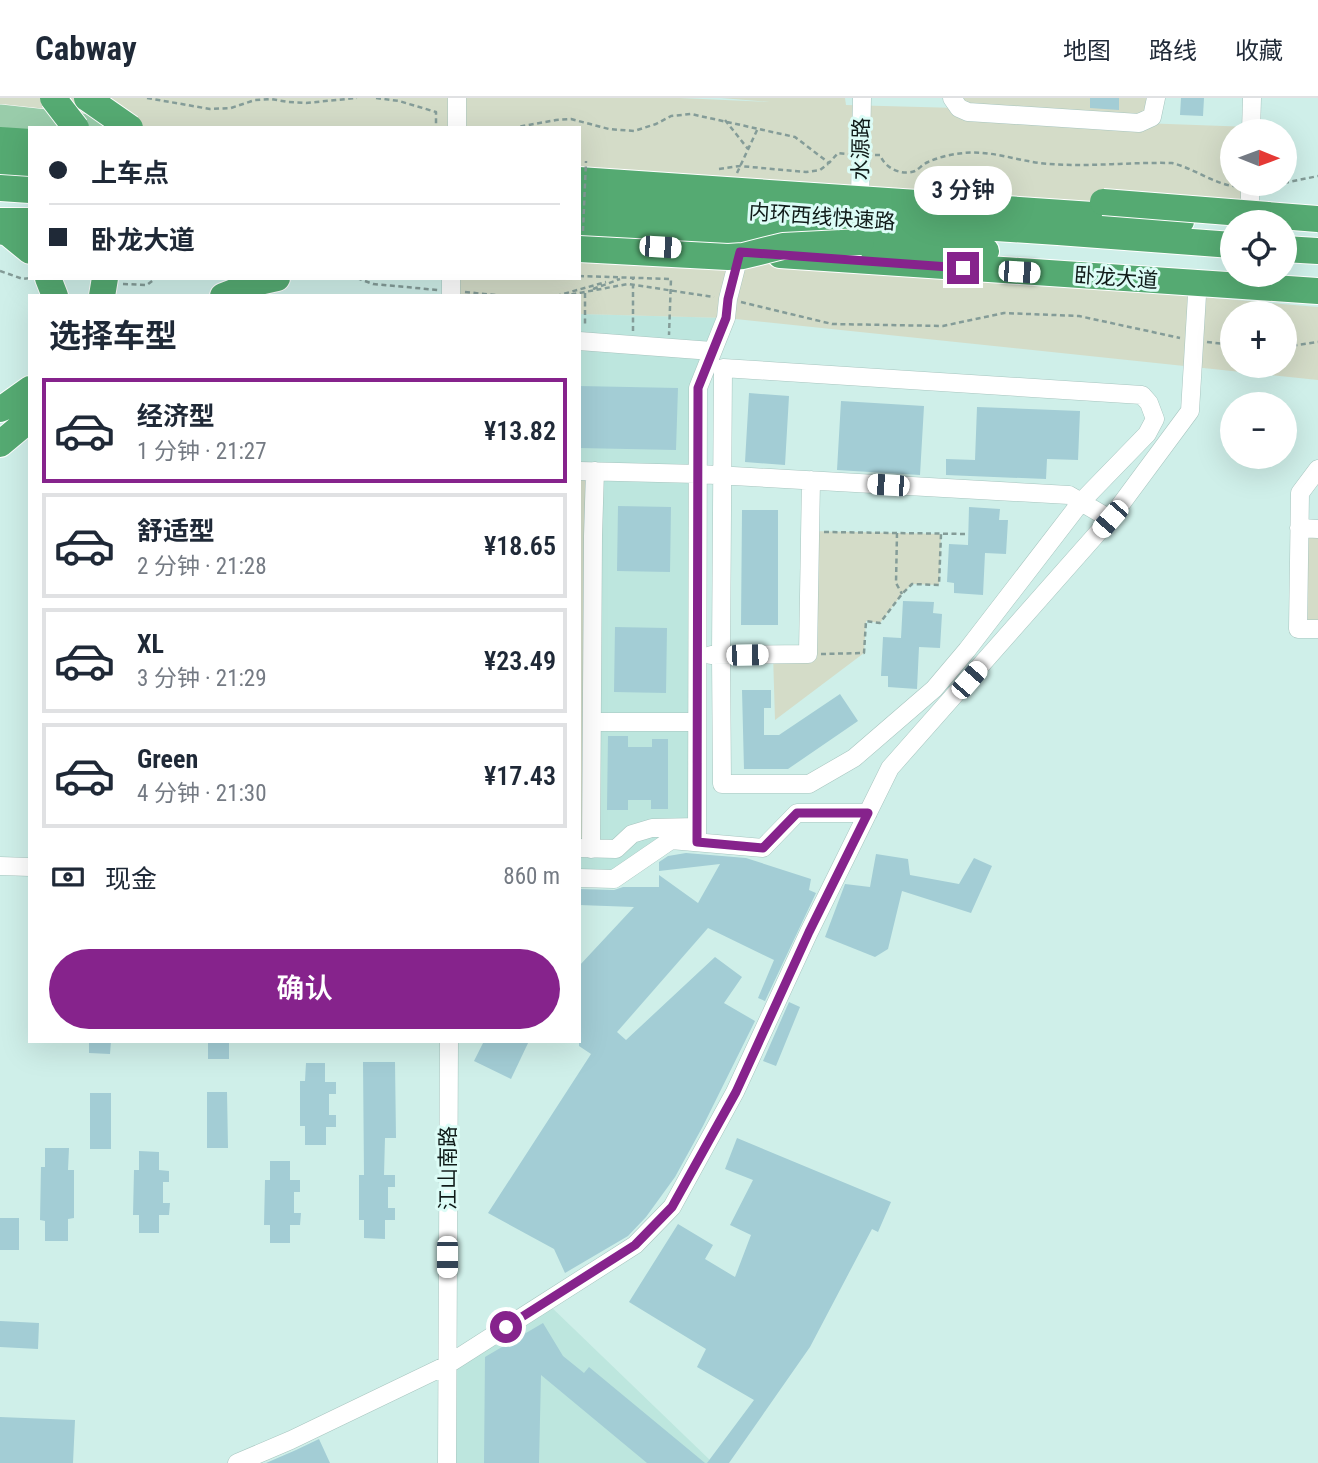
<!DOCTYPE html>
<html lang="zh">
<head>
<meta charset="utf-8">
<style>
  :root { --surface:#fff; --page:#f2f2f3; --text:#1f2937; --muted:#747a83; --line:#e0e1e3; --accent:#86238c }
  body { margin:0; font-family:"Roboto Condensed","Noto Sans SC",sans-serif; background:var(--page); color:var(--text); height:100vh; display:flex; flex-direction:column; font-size:26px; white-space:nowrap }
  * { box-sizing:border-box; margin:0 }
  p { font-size:23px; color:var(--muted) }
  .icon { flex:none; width:38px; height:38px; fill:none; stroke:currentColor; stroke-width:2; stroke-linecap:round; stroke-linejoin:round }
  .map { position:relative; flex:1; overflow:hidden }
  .panel { position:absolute; left:28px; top:196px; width:553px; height:749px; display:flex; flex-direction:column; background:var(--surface); border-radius:0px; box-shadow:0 7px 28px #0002 }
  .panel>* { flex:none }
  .hud { position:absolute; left:28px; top:28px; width:553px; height:154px; border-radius:0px; box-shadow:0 7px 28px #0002; display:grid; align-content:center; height:154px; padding:0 21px; background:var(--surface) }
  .needle { width:46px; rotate:91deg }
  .fabs { position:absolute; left:1220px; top:21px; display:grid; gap:14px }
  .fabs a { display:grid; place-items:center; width:77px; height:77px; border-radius:50%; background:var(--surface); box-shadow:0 7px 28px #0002; font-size:35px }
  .end { position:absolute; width:32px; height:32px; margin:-16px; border:9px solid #86238c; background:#fff; box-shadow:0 0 0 4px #fff }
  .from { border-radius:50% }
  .bubble { position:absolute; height:49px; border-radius:24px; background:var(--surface); box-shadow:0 7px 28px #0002; font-size:23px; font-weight:600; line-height:49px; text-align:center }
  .car { position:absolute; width:21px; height:42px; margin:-21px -10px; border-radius:9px; box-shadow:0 0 5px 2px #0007; background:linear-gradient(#fff 24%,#345 0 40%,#fff 0 76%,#345 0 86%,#fff 0) }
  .hud b { display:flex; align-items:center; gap:24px; height:66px; font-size:26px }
  .hud b+b { border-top:2px solid var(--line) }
  .hud i { width:18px; height:18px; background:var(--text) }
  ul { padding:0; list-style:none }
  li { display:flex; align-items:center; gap:21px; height:105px; margin:0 14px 10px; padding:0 7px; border:4px solid var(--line); border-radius:0px }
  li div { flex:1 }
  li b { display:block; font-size:26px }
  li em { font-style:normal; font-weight:600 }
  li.current { border-color:var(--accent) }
  li>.icon { width:63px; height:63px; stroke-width:1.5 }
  h2 { padding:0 21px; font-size:32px; line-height:84px }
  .pay { display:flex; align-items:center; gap:18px; height:77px; padding:0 21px; font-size:26px }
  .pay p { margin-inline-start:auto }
  .action { display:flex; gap:14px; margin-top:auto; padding:14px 21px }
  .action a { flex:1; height:80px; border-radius:42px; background:var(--accent); color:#fff; font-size:28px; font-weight:600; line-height:80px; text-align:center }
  header { display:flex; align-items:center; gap:42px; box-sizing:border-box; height:98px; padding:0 35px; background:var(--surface); border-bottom:2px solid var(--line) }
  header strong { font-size:33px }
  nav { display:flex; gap:38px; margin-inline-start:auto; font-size:24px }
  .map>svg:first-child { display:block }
  .built { fill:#bde6de }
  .green { fill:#d4dcc8; fill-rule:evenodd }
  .building { fill:#a3cdd5 }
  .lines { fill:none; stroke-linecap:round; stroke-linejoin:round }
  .minor-casing { stroke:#a7c5bf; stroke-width:19 }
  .major-casing { stroke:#fff; stroke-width:24 }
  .highway-casing { stroke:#fff; stroke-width:28 }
  .path { stroke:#849c98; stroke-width:2.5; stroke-dasharray:5 3.5; stroke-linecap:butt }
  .minor { stroke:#fff; stroke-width:18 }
  .major { stroke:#9ca; stroke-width:23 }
  .highway { stroke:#55aa72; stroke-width:26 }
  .highway-bridge-casing { stroke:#fff; stroke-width:28; stroke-linecap:butt }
  .path-bridge { stroke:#849c98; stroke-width:2.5; stroke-dasharray:5 3.5; stroke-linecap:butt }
  .highway-bridge { stroke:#55aa72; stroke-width:26 }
  .route { stroke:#86238c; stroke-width:9 }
  .labels { text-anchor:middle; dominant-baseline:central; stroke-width:6; stroke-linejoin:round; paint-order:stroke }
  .street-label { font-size:21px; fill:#101b19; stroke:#dcfcf6 }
</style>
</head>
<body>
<header>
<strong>Cabway</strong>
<nav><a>地图</a><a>路线</a><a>收藏</a></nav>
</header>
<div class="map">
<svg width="1318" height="1365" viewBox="0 0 1318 1365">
  <rect width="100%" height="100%" fill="#cfefe9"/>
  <path class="built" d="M579,216L726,220L698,290L697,744L671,742L614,781L579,780Z
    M546,1204L713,1365H447V1267Z"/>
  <path class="green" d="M0,0H680L770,4L721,0H845L846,7L958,10L952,0H1156L1141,25L1251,29V33H1232V86H1250V124L579,82V30H110L0,18Z
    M579,146L1318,209V282L726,220L579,216V198H451V180H579ZM1232,215H1284V268H1232Z
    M579,373H595L591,751L579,750Z
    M1299,430L1318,431V531H1298Z
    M810,433L941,436L939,487L912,486L902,496L880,525L866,523L864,555L775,622L773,556H807Z"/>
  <path class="building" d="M1090,0H1119V12L1090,10Z
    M1181,0H1204L1203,18L1180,17Z
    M579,288L678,290L676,352L579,350Z
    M749,295L789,298L785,367L745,364Z
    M841,303L924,308L920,377L837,372Z
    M977,309L1080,313L1078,362L1047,361L1046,381L946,377V361L975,362Z
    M618,408L671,409L670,474L617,473Z
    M969,409L1000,411L999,422H1008L1006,456L985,455L983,497L954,495V485L947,484L949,446L968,447Z
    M742,412H778V527H741Z
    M903,503L934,504L933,515L942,516L940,550L919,549L917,591L888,589V578H881L883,539L901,540Z
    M615,529L667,530L666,595L614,594Z
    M742,592H771V610H764V637H779L840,596L858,623L788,671H744Z
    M608,638H628V649H652V641H668V711H651V702H628V712H607Z
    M686,755L746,760L811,781L809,792L816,795L765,903L758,900L774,862L708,830L617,934L626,942L715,859L742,879L724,905L755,923L703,1028L675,1079L646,1119L628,1138L565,1175L554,1151L488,1115L591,956L579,948V868L634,809L579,807V791L614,792L623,789H659V777L698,805L720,766L659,773V764L668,758Z
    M876,756L908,761L910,777L959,786L974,760L992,768L971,815L902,793L888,851L875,859L825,839L845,786L870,789Z
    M789,904L800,909L776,968L763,963Z
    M89,943H111L110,956L89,955Z
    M208,943H229V961H208Z
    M484,943H529L511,981L474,963Z
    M363,964H395L396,1040H385L384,1077H395V1089H388V1110H395V1122H385V1141L364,1140V1122H359V1077H364Z
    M306,965H325V984H336V996H329V1017H336V1029H326V1047H305V1028H300V983H305Z
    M207,994H227L228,1050H207Z
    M90,995H111V1051H90Z
    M737,1040L891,1104L878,1134L872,1131L810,1249L729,1365H707L754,1302L697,1269L706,1251L629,1204L678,1126L713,1147L705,1161L735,1179L751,1137L730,1127L753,1082L725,1071Z
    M45,1050H69L68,1072H74V1120L68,1121V1143H45V1123L40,1122L41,1069H45Z
    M139,1053L159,1054V1072L169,1073V1084H163V1105H170L169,1117H159V1135H139V1117H133L134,1072H139Z
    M270,1063H290V1082H300V1094H294V1115H301L300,1127H290V1145H270V1127H264L265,1082H270Z
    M0,1120H19V1152H0Z
    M0,1223L39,1225L38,1251L0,1249Z
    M543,1225L563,1258L584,1275L589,1269L705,1365H647L541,1277L539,1365H484L485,1259Z
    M0,1319L75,1322L73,1365H0Z
    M319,1341L330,1365H266L296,1352Z"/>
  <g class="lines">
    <defs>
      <path id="minor" d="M952,0L959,10L968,14L1139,25L1152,19L1156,0
        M457,30V0
        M1251,33L1252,0
        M860,102L862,0
        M1250,124V86
        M451,198V180
        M579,243L712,253
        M723,270L1142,297L1149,305L1155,321L1147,336L1081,404L967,552L934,591L854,660L809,686H722L721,557Z
        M1318,371L1300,395L1298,531H1318
        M579,373L698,376L1069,397L1110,421
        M1299,430L1318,431
        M711,557L808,556L811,382
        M592,624H697
        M697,744L698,290L726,220L728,201L740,154
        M579,750L616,751L632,736L652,730L697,729
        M591,751L593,438L595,373
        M0,768L30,769
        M579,780L614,781L671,742L763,750L797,715H868
        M237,1365L291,1342L447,1267L635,1147L672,1109L735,994L809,834L890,670L1110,421L1190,313L1197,197
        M447,1365L449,943"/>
      <path id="major" d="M0,18L110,30"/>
      <path id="highway" d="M0,42L30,44
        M0,63L30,65
        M579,82L1181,123
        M0,90L30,92
        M579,103L1058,134L1232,147
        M0,123H30
        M579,125L986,153
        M0,133L8,135L30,153
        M1284,151L1318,153
        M780,157L1318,193
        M48,180L55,198
        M223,198L259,184L277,180
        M0,311L5,309L30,291
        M0,346L30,321"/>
    </defs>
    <use href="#minor" class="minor-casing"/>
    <use href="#major" class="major-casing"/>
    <use href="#highway" class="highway-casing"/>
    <path class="path" d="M147,0L210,11L231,10L255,2L271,1L288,4L306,5L357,0
      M376,0L399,3L436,14V30
      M725,22L748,51
      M512,30L556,22L571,21L609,31L634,33L656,26L671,18L691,16L795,39L829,65L838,55L848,56
      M875,57H880C885,70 901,78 915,73C919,71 923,66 928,64C939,59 952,56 964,55C993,52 1020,64 1049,66C1090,69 1131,64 1172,65C1193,70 1216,87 1235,88
      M719,71L740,68L806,74L820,72L828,66
      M737,75L758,30
      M1284,85L1318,78
      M1263,88L1283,86
      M0,173L23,181L30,180
      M579,178L671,181L669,237
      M357,180L373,186L438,192
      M123,186L147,187L156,180
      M593,191L620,181
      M465,194L504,198
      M585,195V227
      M556,198L606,184
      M563,198L628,186L714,199
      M741,204L832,226L943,228L1004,215L1079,218L1180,240
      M633,233V180
      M1207,244L1232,247
      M1284,249L1318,244
      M824,434L968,436
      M897,435L896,485L902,496
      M821,556L864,555L866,523L880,525L902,496L912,486L939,487L941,436"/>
    <use href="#minor" class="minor"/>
    <use href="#major" class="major"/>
    <use href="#highway" class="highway"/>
    <defs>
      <path id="highway-bridge" d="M53,0L76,30
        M87,0L130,30
        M1103,104L1318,121
        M579,151L728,159L743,158L783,148L861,144
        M102,198L105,180"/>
    </defs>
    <use href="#highway-bridge" class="highway-bridge-casing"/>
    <path class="path-bridge" d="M583,133L586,63"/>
    <use href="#highway-bridge" class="highway-bridge"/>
  </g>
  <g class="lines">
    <path class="route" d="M506,1229L635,1147L672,1109L736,994L809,834L868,715H797L763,750L697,744L698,290L726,220L728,201L740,154L963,170"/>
  </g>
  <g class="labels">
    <g class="street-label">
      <text transform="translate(861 51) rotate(-89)">水源路</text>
      <text transform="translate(822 119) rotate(4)">内环西线快速路</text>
      <text transform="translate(1116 180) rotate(4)">卧龙大道</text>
      <text transform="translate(448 1070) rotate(-90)">江山南路</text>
    </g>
  </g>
</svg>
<div class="fabs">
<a><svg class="needle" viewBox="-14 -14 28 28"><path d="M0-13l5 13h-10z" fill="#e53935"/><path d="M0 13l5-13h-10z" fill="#747a83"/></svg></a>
<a><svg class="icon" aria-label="locate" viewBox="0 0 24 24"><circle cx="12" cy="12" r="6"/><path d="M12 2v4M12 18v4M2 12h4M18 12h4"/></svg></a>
<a>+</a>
<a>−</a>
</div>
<i class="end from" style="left:506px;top:1229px"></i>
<i class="end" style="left:963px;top:170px"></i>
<div class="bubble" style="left:914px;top:68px;width:98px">3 分钟</div>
<i class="car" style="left:660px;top:149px;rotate:94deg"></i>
<i class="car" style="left:1019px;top:174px;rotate:94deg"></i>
<i class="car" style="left:888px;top:387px;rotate:274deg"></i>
<i class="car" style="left:1110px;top:421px;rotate:221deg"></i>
<i class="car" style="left:747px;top:557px;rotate:89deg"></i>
<i class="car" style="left:969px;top:582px;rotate:41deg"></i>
<i class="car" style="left:447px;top:1159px;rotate:180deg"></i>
<div class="hud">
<b><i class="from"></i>上车点</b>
<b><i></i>卧龙大道</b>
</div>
<section class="panel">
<h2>选择车型</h2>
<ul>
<li class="current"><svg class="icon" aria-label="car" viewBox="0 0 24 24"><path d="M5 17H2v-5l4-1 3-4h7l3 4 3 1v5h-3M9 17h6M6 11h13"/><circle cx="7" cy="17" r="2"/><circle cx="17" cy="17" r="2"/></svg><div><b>经济型</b><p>1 分钟 · 21:27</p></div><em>¥13.82</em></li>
<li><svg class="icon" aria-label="car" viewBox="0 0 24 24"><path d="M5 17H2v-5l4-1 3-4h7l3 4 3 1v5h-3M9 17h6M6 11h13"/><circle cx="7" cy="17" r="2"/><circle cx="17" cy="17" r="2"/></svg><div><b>舒适型</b><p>2 分钟 · 21:28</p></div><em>¥18.65</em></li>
<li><svg class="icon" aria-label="car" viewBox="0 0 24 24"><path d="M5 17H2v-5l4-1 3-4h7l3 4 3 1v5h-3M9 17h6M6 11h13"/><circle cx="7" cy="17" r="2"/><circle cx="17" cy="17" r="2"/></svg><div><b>XL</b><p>3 分钟 · 21:29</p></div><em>¥23.49</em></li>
<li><svg class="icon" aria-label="car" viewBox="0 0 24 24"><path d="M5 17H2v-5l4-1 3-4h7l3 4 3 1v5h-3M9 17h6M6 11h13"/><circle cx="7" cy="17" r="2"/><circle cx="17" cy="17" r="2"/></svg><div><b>Green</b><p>4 分钟 · 21:30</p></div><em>¥17.43</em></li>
</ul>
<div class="pay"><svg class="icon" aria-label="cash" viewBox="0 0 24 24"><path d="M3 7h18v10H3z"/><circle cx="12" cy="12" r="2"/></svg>现金<p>860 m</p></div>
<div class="action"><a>确认</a></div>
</section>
</div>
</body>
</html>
